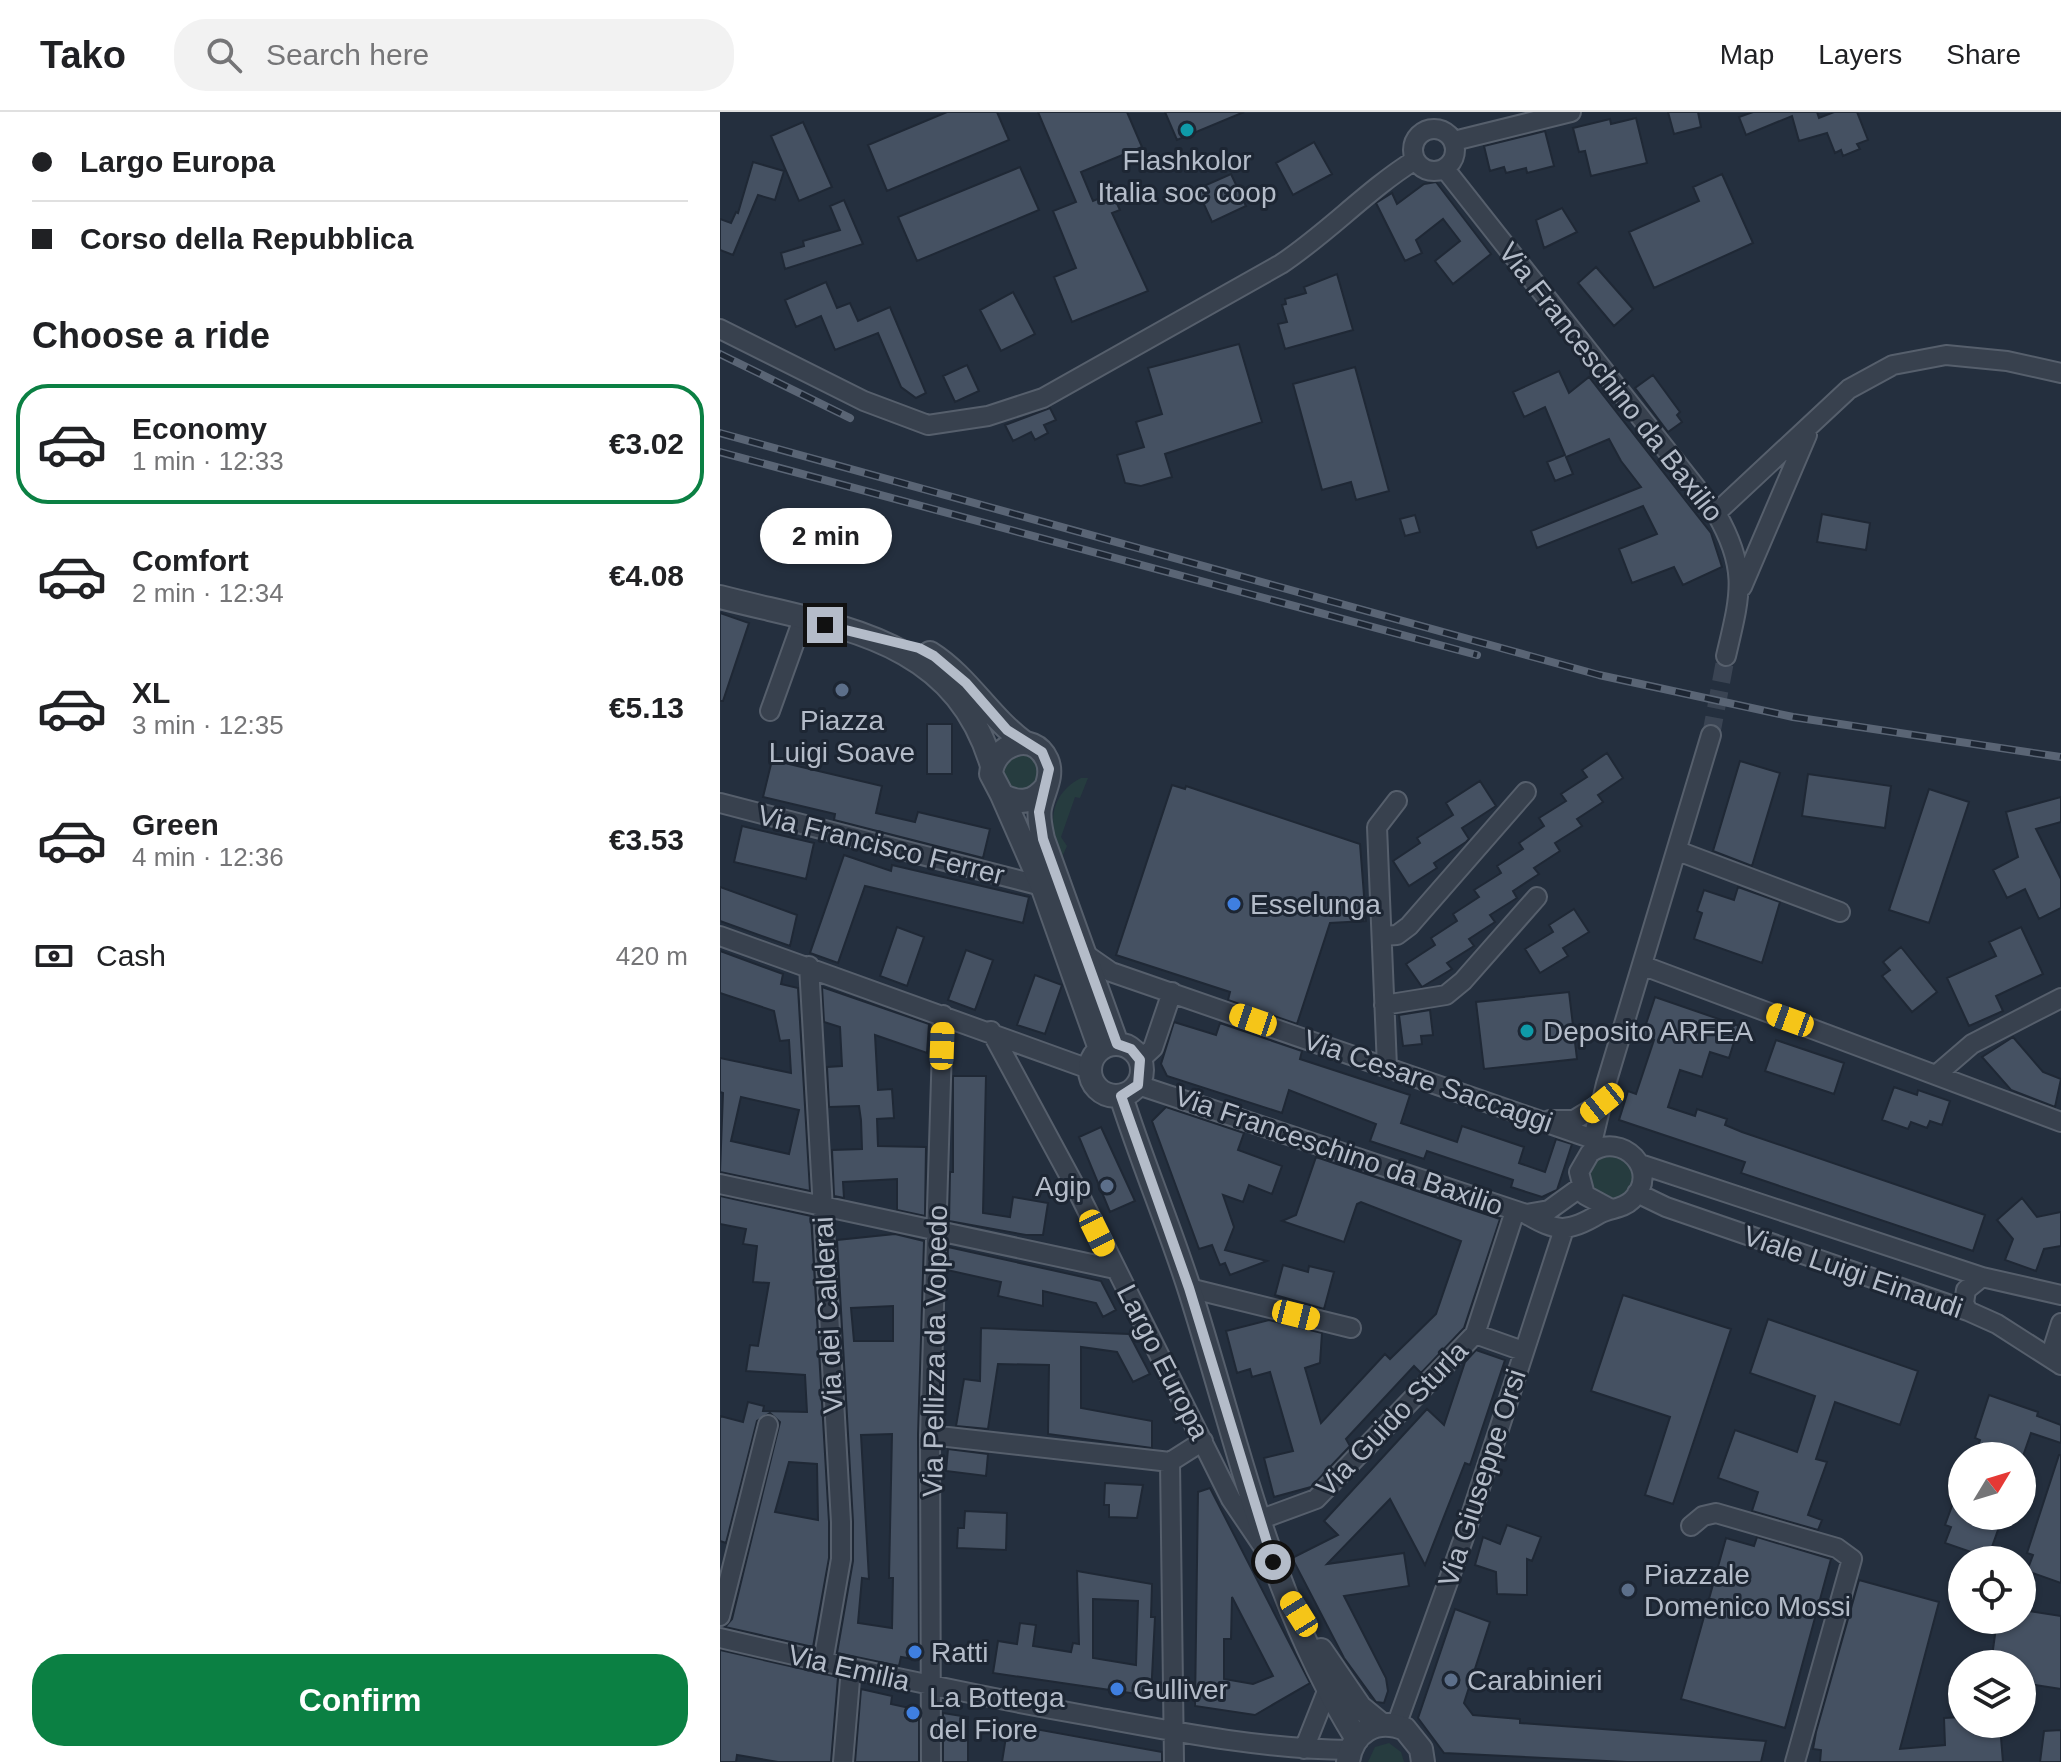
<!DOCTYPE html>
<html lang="en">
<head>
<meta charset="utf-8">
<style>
  :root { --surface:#fff; --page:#f2f2f2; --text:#202124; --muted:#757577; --line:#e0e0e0; --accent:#0b8043 }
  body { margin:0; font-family:Arial,sans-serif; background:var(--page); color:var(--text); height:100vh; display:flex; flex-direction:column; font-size:30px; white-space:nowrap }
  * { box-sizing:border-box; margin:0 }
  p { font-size:26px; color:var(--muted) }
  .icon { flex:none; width:44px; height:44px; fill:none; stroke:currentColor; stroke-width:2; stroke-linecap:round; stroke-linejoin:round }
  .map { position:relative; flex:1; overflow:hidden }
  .drawer { display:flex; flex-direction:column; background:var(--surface); width:720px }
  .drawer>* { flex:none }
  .hud { display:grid; align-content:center; height:176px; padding:0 32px; background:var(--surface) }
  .needle { width:52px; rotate:52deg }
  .fabs { position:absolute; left:1228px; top:1330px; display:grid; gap:16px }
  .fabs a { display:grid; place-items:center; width:88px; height:88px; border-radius:50%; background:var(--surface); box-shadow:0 2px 6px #0004; font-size:40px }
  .end { position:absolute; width:36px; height:36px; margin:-18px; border:10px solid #b4bcc9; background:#111; box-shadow:0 0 0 4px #111 }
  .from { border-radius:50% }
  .bubble { position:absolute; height:56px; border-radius:28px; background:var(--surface); box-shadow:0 2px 6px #0004; font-size:26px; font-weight:800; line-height:56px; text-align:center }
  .car { position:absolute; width:24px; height:48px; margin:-24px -12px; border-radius:10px; box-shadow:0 0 6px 2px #0007; background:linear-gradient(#f5c518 24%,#345 0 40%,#f5c518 0 76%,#345 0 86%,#f5c518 0) }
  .hud b { display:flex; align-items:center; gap:28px; height:76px; font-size:30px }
  .hud b+b { border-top:2px solid var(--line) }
  .hud i { width:20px; height:20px; background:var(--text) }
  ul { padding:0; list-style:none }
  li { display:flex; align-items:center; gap:24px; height:120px; margin:0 16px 12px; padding:0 16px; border:4px solid transparent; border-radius:32px }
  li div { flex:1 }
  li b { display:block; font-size:30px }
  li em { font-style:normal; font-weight:800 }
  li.active { border-color:var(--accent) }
  li>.icon { width:72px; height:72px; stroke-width:1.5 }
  h2 { padding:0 32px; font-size:36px; line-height:96px }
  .pay { display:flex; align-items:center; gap:20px; height:88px; padding:0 32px; font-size:30px }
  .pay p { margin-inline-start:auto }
  .action { display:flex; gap:16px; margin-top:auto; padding:16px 32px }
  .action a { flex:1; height:92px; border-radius:32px; background:var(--accent); color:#fff; font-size:32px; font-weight:800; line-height:92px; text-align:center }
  header { display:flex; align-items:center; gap:48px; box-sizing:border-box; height:112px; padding:0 40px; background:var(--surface); border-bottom:2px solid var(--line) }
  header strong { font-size:38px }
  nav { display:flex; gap:44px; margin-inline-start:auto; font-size:28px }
  .search { width:560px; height:72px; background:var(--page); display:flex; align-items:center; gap:20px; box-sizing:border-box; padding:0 28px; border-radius:32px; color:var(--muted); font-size:30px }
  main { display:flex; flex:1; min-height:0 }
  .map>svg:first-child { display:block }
  .green { fill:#263c3f }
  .building { fill:#455162; stroke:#1f2835; stroke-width:2; fill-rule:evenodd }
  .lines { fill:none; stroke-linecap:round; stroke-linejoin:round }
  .minor-tunnel { stroke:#3a4453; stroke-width:18; stroke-dasharray:18 9; stroke-linecap:butt }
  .minor-casing { stroke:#565f6c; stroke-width:22 }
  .tertiary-casing { stroke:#565f6c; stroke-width:26 }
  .minor { stroke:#38414e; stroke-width:18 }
  .tertiary { stroke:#38414e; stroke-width:22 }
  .rail-casing { stroke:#5a6575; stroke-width:8 }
  .rail { stroke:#1d2633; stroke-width:5; stroke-dasharray:15; stroke-linecap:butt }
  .route { stroke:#b4bcc9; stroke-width:10 }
  .culture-dot { fill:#0f9aa8; stroke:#1d2633; stroke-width:3 }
  .service-dot { fill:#5c6f8a; stroke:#1d2633; stroke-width:3 }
  .shop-dot { fill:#3f7fe0; stroke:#1d2633; stroke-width:3 }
  .labels { text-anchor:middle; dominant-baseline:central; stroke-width:6; stroke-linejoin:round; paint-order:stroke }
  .poi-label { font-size:28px; fill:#b4bcc9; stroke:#1d2633; text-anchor:start }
  .street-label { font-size:28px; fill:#b4bcc9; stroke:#1d2633 }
</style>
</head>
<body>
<header>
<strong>Tako</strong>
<div class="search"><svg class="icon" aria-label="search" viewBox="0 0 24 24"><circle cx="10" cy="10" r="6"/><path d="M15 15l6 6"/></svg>Search here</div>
<nav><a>Map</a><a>Layers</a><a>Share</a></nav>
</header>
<main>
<section class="drawer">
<div class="hud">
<b><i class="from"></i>Largo Europa</b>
<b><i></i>Corso della Repubblica</b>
</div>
<h2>Choose a ride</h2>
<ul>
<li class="active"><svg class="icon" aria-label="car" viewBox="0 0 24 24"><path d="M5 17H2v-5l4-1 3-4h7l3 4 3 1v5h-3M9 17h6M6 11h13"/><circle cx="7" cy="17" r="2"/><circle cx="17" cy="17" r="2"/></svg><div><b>Economy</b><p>1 min · 12:33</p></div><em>€3.02</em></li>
<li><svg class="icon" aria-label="car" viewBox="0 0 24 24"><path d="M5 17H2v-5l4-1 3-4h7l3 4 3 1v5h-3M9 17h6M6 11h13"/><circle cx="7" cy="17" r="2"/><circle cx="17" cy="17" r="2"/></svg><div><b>Comfort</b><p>2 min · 12:34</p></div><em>€4.08</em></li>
<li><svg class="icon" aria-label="car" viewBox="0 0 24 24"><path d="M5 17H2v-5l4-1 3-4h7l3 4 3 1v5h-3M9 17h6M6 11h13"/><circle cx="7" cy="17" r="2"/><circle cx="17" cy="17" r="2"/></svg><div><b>XL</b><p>3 min · 12:35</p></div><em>€5.13</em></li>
<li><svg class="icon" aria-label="car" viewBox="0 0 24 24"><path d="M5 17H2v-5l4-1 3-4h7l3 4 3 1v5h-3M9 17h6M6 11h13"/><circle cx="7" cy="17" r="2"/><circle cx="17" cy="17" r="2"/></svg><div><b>Green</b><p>4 min · 12:36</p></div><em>€3.53</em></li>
</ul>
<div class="pay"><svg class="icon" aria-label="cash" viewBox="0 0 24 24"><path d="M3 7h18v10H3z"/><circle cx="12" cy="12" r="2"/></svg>Cash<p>420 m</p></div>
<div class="action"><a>Confirm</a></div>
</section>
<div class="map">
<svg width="1341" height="1650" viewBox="0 0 1341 1650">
  <rect width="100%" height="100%" fill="#242f3e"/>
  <path class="green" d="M283 661a18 18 0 1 1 36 0a18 18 0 1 1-36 0Z
    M361,666H368L360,686L355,685L341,725L347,734L342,745C328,715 328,683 361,666Z
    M868 1065a23 23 0 1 1 46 0a23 23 0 1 1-46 0Z
    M669,1631L681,1640L684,1650H648L655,1635Z"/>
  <path class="building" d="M227,0H277L289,28L167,79L148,33Z
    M318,0H407L422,35L361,60L373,89L392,81L400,98L392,101L428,179L352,210L334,165L356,156L333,99L356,90Z
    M445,0H524L457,28Z
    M948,0H978L981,15L954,22Z
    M1033,0H1097L1099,6L1114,0H1137L1148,28L1137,32L1140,37L1123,44L1121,38L1115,41L1107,21L1079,29L1072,4L1026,23L1019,5Z
    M916,6L927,51L871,64L865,39L859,40L853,16L890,7L891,12Z
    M83,10L112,75L79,89L51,24Z
    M825,19L834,54L807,61L806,56L786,61L784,55L770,59L764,34Z
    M594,30L612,62L573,83L556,51Z
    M33,50L64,59L55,88L38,83L13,143L0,138V107L11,111L16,100L18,101Z
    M300,55L319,98L197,149L178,105Z
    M511,62L526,94L492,110L477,77Z
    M1002,62L1033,131L934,176L909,120L979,89L973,75Z
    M716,70L771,142L733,172L715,149L740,129L723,107L696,128L702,141L685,149L656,91L672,81L677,92L704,72Z
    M124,88L143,132L65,157L61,141L84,134L83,129L120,118L110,94Z
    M842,96L857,120L824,136L816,108Z
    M876,155L913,197L894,214L858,171Z
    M617,162L633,218L565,237L558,212L567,210L562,193L566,192L565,187L586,181L584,175Z
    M106,170L117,196L130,191L138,209L170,195L206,281L196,286L181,275L158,221L115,238L101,204L76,215L65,188Z
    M293,180L315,222L281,239L260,198Z
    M519,232L542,310L445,342L452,365L421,374L405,371L397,343L424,335L416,310L442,302L428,256Z
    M247,253L259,279L235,290L223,264Z
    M635,255L669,379L636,388L631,370L602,378L573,272Z
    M839,259L849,281L869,265L991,421L1002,455L963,473L954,455L912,471L899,437L937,422L923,394L817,436L811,419L921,375L901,349L889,327L846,345L853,362L835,369L827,350L845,343L825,295L804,305L793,280Z
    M933,263L960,300L957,303L962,310L948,320L915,276Z
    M330,296L336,308L324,313L328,321L315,328L311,320L293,329L285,313Z
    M1102,402L1150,411L1146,438L1097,430Z
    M695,403L700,420L685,424L680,407Z
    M0,501L29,511L3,589H0Z
    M207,612H232V662H207Z
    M887,641L903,666L878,683L883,690L857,707L862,714L835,731L840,739L814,756L819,762L793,779L797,786L770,803L775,810L749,827L754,834L727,851L732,857L702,875L686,852L715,833L711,826L737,809L733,802L759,785L754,778L781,761L777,754L803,737L799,731L824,714L819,706L846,689L841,682L867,665L862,658Z
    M52,648L162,674L156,701L195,710L198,700L270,717L263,746L114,708L115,702L43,685Z
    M1020,649L1060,661L1032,754L993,739Z
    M1088,662L1171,674L1165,716L1082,704Z
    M760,669L776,694L742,716L749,727L746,730L714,751L717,756L689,774L673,749L700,731L697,726L733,703L726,691Z
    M452,673L465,677L466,674L640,732L646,809L610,811L577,912L508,888L510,880L396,843Z
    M1209,677L1249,690L1209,811L1169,798Z
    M1341,685V710L1316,717L1341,767V796L1319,807L1305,777L1287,786L1273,758L1298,745L1286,700Z
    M22,714L94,731L86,767L14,750Z
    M124,743L171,759L172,753L309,785L303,811L145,774L118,851L90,841Z
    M0,775L77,803L70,834L0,809Z
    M1018,775L1060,790L1042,851L974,827L982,801L977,799L984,778L1014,788Z
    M854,797L869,820L843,836L848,844L820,861L805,837L833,820L829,813Z
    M177,815L204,825L187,874L160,864Z
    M1301,815L1323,862L1276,884L1283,899L1249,914L1227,866L1276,844L1269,830Z
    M1181,835L1217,880L1192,900L1162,864L1170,858L1163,850Z
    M246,838L273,848L255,898L228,888Z
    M0,839L63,862L61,872L78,876L90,1079L0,1060L3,981L0,980V946L71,961L69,928L60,929L54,899L0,881ZM21,985L79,998L69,1042L11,1029Z
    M315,863L342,873L325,922L297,913Z
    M102,875L209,912L207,941L155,923L158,978L172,977L174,1006L157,1007L158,1034L206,1035L205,1104L177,1098V1067L123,1070L124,1086L114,1084L112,1038L142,1037L141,1008L139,994L109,995L107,955L122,954L120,915L104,910Z
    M849,880L857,947L764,957L756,890Z
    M935,885L1019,914L1009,946L990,940L982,965L960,958L948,995L975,1004L977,997L1007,1007L1005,1013L1022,1020L1265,1103L1253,1139L1021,1061L1025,1050L899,1008L908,979L916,982L934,928L922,924Z
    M710,898L713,923L701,924L702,932L683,934L679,903Z
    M454,910L496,923L500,911L582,939L580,947L690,983L681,1011L737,1030L742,1014L804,1035L799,1051L825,1060L836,1027L852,1032L837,1078L822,1085L791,1075L793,1068L707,1039L704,1047L650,1029L656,1012L569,978L562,1001L447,964L441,952Z
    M1293,925L1323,960L1341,967L1335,995L1291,978L1262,945Z
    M1056,928L1124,951L1114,982L1045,959Z
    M233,964H266L263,1101L290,1105L293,1085L328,1091L323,1123H306L229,1109L230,1060H233Z
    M1174,975L1197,983L1198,978L1230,989L1222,1013L1210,1009L1207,1016L1191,1010L1188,1017L1162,1008Z
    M446,995L524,1021L518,1038L562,1054L552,1082L529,1073L523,1090L503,1083L514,1115L505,1138L547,1149L510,1163L505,1151L500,1153L492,1133L479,1137L432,1009Z
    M381,1015L415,1089L390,1100L359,1025Z
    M596,1045L780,1107L744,1216L701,1261L694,1254L626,1327L630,1334L591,1375L554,1385L544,1346L573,1339L550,1260L532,1265L530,1257L517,1261L506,1219L549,1208L602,1221L600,1251L585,1256L601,1311L665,1242L670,1247L716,1202L741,1129L641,1090L637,1092L624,1130L562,1109L576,1103Z
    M0,1084L91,1104L109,1410V1446L93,1535L5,1515L12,1507L60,1310L50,1301L37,1309L6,1431L0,1429V1304L23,1310L28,1290L44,1294L43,1299L87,1300L85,1263L26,1259L30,1233L38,1234L49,1171L33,1170L37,1134L23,1132L26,1117L0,1112ZM69,1350L97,1352L98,1408L55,1400Z
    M1302,1086L1317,1105L1341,1100V1134L1324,1137L1316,1159L1285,1148L1293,1127L1277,1108Z
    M175,1122L204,1129L198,1323L199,1548L181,1545L179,1554L117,1541L133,1449V1410L117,1128ZM173,1194V1229H134L131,1196ZM172,1322L169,1466H173L172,1516L138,1511L142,1466L149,1467L141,1323Z
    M228,1135L381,1169L396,1198L383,1205L376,1191L323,1179V1194L278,1184L281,1170L227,1158Z
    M563,1153L588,1160L589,1154L614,1160L604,1197L555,1183Z
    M903,1183L1011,1217L953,1392L925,1383L950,1305L871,1279Z
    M1048,1207L1198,1259L1180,1313L1115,1290L1096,1347L1107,1350L1088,1403L1102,1408L1098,1418L1032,1399L1038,1380L998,1366L1015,1318L1077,1340L1095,1284L1030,1261Z
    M261,1216L409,1222L430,1262L413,1270L397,1240L361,1235V1296L432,1309V1336L328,1322L329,1253L278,1252L268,1317L236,1314L244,1267L260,1269Z
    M756,1238L785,1248L750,1353L745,1351L705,1453L670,1387L607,1452L684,1441L689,1474L624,1484L666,1566L668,1579L664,1591L656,1590L624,1546L572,1446L618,1423L604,1409L707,1297L724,1313L745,1250Z
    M1269,1283L1318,1300L1317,1304L1341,1313V1331L1311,1321L1303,1344H1255L1260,1328L1255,1326Z
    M228,1337L268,1342L266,1364L226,1359Z
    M1339,1343H1341V1471L1307,1459L1313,1443L1307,1441Z
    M385,1371L423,1373L417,1406L389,1405V1393H384Z
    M1240,1372L1242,1404H1283L1268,1446L1225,1431L1231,1415L1225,1413Z
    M490,1376L590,1571L535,1603L475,1594L478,1380ZM512,1485L553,1564L533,1572L504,1567V1527H511Z
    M245,1399L287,1401L286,1438L237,1436L238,1416H244Z
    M787,1413L821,1425L812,1449L807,1447V1483L777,1482L776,1460L755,1453L763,1425L780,1432Z
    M1037,1425L1111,1447L1065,1616L961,1587L1006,1426L1034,1434Z
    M357,1459L432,1472L431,1505H435L431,1584L273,1561L278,1529L297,1532L300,1511L316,1513L313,1534L351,1540L353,1531L359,1532ZM373,1487L418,1489L416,1553L373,1546Z
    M1139,1468L1219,1490L1180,1637L1225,1633L1224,1606L1242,1605V1612L1252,1614L1280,1613L1283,1650H1100L1101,1638L1093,1637L1096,1620Z
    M735,1497L770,1510L744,1591L753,1603L800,1607V1611L1046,1629L1041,1650H907L724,1641L698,1606Z
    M1302,1498L1341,1504V1577L1302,1571V1552H1271L1277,1508H1302Z
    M0,1538L118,1565L111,1650H58L17,1643L16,1650H0Z
    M141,1577L172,1584L171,1592L199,1598V1650H135Z
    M223,1601L248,1605V1650H223Z
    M288,1612L442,1640V1650H282Z
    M1341,1618V1650H1320L1324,1619Z"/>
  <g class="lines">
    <path class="minor-tunnel" d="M991,623L1006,544"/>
    <defs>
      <path id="minor" d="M693 38a21 21 0 1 1 42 0a21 21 0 1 1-42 0Z
        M734,29L851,0
        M725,57L996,401C1029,458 1020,484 1006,544
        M0,217L144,289L208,313L268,304L323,286L561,152C609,120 647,78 695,48
        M996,401L1129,277L1173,253L1226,243L1287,249L1341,261
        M1022,475L1087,323
        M50,599L83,507
        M0,691L322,774
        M958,739L1120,800
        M0,824L369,957
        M662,824L677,823L689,814L806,680
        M365,842L391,860L873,1027
        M89,854L121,1410V1447L103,1550
        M924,854L1341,1010
        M664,893L726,883L743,869L817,785
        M271,919L357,1078L511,1387L544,1436
        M420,948L433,936L452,880
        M667,955L657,715L677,689
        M1216,963L1252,932L1341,886
        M418,973L806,1102L829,1098L861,1075
        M830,1008H854L882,991
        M876,1036L873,1027L886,972L991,623
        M920,1052L1262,1165L1341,1183
        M0,1072L395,1157
        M917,1081L946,1095L1248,1199L1277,1212L1341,1253
        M806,1102C836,1120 848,1121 879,1102C890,1096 903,1097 912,1088C942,1059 902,1018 870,1041L859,1060L865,1083L889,1096
        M469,1176L631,1216
        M1248,1199L1244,1191L1246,1178L1262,1165
        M1341,1211L1334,1233L1341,1253
        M755,1222L795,1099
        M210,1323L450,1350L483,1329
        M450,1350L454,1650
        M539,1408L596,1387L755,1222L803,1239
        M971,1414L983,1404L996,1401L1117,1436L1132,1447L1075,1650
        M0,1504L48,1313
        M0,1526C123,1555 246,1582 370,1604C456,1620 541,1637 630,1638
        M676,1614L743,1428L844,1117
        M584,1637L607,1579
        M123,1650L131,1556
        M211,1650L210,1323L223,903"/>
      <path id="tertiary" d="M0,485C114,515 233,522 272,654
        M210,541C248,565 269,605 305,631
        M326,675C314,690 300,693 282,683L271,662C273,633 313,617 327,648C334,664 323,680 320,696C318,706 321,717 323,727L397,932
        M282,683L322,774L380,937
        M370 958a26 26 0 1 1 52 0a26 26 0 1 1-52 0Z
        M401,984C422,1050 449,1113 470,1179C518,1331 551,1490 637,1627
        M601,1538L640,1595L662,1613
        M628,1650C632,1620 656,1605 685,1617L701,1637L703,1650"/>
    </defs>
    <use href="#minor" class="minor-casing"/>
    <use href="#tertiary" class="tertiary-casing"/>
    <use href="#minor" class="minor"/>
    <use href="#tertiary" class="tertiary"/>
    <defs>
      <path id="rail" d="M0,242L130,306
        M0,321L879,563L1073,605L1341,645
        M0,340L757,543"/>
    </defs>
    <use href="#rail" class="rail-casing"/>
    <use href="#rail" class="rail"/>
  </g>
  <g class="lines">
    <path class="route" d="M105,513L199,536L214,544L246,571L287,618L322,640L329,657L319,700L323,727L397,932L411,937L420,948L418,973L401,984L469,1176L553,1450"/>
  </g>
  <g class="culture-dot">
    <circle cx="467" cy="18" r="8"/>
    <circle cx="807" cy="919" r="8"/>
  </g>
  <g class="service-dot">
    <circle cx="122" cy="578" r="8"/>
    <circle cx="387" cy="1074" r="8"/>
    <circle cx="908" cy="1478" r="8"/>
    <circle cx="731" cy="1568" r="8"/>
  </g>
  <g class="shop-dot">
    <circle cx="514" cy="792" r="8"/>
    <circle cx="195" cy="1540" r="8"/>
    <circle cx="397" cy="1577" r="8"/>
    <circle cx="193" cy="1601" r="8"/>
  </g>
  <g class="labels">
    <g class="poi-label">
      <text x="467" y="48" text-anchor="middle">Flashkolor<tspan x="467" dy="32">Italia soc coop</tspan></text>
      <text x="122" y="608" text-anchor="middle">Piazza<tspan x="122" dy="32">Luigi Soave</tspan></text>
      <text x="530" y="792">Esselunga</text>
      <text x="823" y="919">Deposito ARFEA</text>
      <text x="371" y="1074" text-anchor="end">Agip</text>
      <text x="924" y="1462">Piazzale<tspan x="924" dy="32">Domenico Mossi</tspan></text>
      <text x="211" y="1540">Ratti</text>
      <text x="747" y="1568">Carabinieri</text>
      <text x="413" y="1577">Gulliver</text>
      <text x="209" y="1585">La Bottega<tspan x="209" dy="32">del Fiore</tspan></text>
    </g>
    <g class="street-label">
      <text transform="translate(891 270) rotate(52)">Via Franceschino da Baxilio</text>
      <text transform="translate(161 733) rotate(14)">Via Francisco Ferrer</text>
      <text transform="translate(708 969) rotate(19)">Via Cesare Saccaggi</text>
      <text transform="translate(619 1039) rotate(19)">Via Franceschino da Baxilio</text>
      <text transform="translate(1133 1160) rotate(19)">Viale Luigi Einaudi</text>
      <text transform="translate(108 1203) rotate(-93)">Via dei Calderai</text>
      <text transform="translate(215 1239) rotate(-89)">Via Pellizza da Volpedo</text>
      <text transform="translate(443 1250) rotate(63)">Largo Europa</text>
      <text transform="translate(672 1307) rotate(-46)">Via Guido Sturla</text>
      <text transform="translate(762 1366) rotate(-72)">Via Giuseppe Orsi</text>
      <text transform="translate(129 1556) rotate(13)">Via Emilia</text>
    </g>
  </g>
</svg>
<div class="fabs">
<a><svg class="needle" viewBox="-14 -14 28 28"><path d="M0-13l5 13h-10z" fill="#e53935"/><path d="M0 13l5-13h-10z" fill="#757577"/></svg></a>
<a><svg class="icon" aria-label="locate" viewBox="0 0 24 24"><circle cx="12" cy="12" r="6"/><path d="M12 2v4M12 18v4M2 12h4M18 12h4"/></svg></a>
<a><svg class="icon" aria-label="layers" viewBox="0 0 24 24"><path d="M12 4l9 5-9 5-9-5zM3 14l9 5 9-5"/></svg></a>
</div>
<i class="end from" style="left:553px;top:1450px"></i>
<i class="end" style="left:105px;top:513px"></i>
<div class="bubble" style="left:40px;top:396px;width:132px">2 min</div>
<i class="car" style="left:533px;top:908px;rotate:289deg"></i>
<i class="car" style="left:1070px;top:908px;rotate:290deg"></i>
<i class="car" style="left:222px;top:934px;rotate:2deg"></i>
<i class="car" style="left:882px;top:991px;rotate:231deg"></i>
<i class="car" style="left:377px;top:1121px;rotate:154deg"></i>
<i class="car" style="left:576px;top:1203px;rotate:104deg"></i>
<i class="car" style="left:579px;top:1502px;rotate:328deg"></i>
</div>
</main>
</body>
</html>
